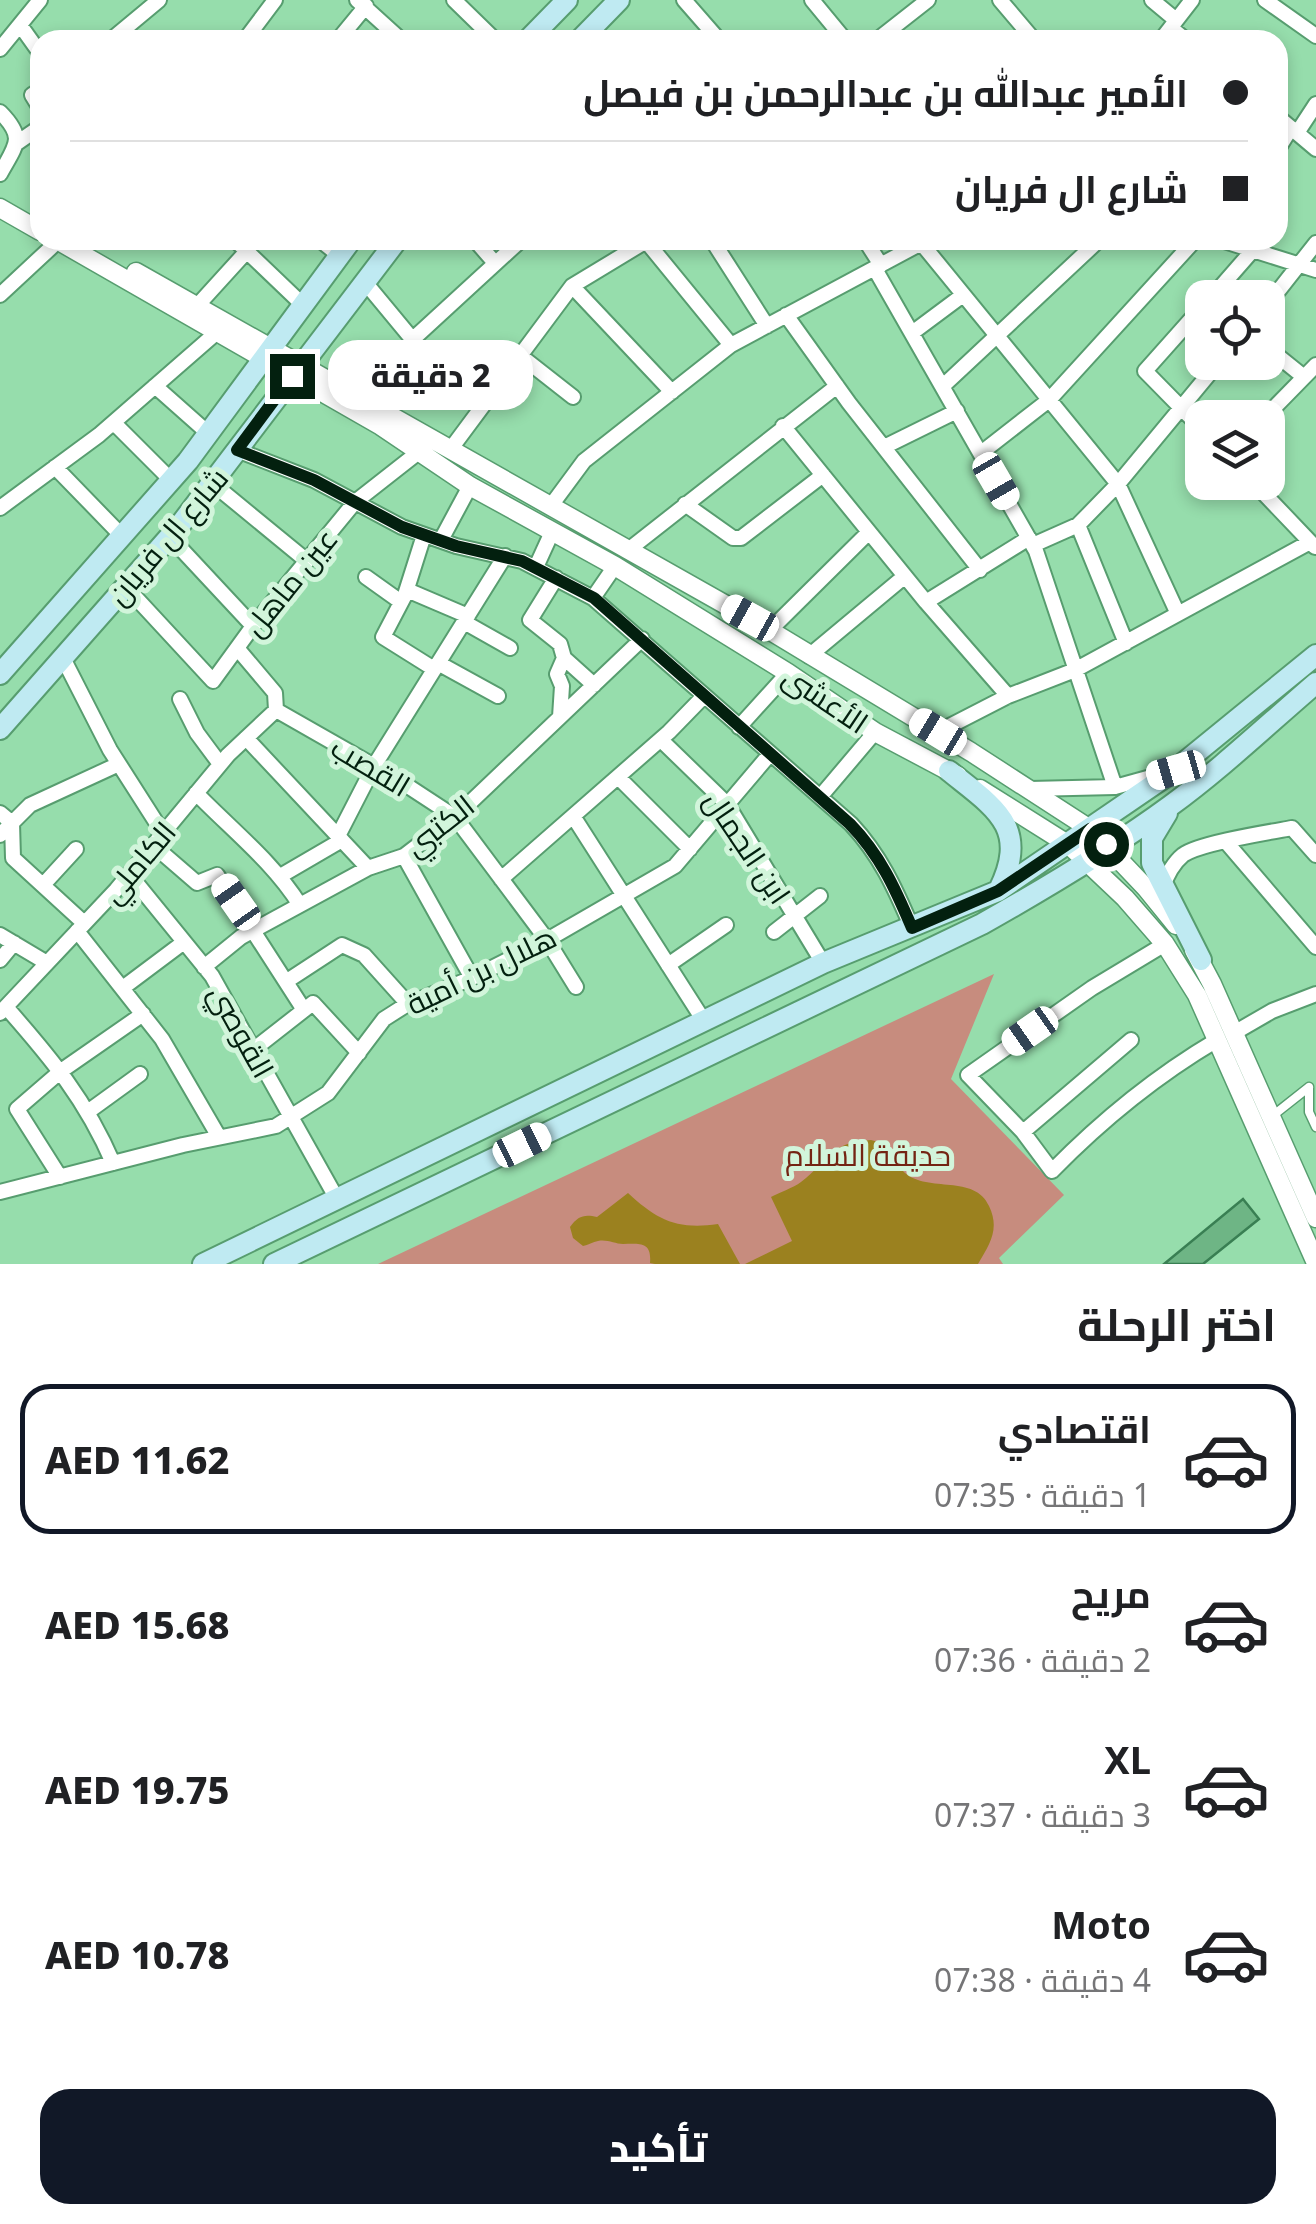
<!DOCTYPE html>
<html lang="ar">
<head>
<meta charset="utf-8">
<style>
  :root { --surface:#fff; --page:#f2f2f2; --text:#202124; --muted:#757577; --line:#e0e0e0; --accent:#111827 }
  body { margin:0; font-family:"Noto Sans",Cairo,sans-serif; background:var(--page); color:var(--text); direction:rtl; height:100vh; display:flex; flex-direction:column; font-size:38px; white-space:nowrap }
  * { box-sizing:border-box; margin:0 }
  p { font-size:32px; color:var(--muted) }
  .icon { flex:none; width:55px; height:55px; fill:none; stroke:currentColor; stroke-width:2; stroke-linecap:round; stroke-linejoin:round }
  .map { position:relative; height:1264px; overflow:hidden; direction:ltr }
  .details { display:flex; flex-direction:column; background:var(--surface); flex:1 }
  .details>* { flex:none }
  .hud { position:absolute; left:30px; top:30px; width:1258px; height:220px; border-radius:30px; box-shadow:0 5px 15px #0003; direction:rtl; display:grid; align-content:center; height:220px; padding:0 40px; background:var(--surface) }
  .tools { position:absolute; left:1185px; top:280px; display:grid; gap:20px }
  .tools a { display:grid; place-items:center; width:100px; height:100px; border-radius:20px; background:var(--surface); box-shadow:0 5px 15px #0003; font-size:50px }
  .end { position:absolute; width:45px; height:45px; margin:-22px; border:12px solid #03200f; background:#fff; box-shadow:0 0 0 5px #fff }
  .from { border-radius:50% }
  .bubble { position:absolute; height:70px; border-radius:30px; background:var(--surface); box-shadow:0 5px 15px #0003; font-size:32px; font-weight:800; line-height:70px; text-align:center; direction:rtl }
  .car { position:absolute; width:30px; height:60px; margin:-30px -15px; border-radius:12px; box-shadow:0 0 8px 2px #0007; background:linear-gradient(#fff 24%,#345 0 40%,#fff 0 76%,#345 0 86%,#fff 0) }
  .hud b { display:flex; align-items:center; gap:35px; height:95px; font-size:38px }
  .hud b+b { border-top:2px solid var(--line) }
  .hud i { width:25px; height:25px; background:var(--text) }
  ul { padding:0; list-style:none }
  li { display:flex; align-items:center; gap:30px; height:150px; margin:0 20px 15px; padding:0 20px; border:5px solid transparent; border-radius:30px }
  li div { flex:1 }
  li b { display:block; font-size:38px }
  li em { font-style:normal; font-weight:800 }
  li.current { border-color:var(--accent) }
  li>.icon { width:90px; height:90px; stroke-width:1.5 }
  h2 { padding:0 40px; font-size:45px; line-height:120px }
  .button { display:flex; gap:20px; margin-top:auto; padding:20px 40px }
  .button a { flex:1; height:115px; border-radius:30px; background:var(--accent); color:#fff; font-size:40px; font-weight:800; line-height:115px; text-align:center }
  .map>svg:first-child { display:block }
  .green { fill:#c78c7e }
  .water { fill:#9b811f }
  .building { fill:#6eb585; stroke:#397f53; stroke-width:2.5 }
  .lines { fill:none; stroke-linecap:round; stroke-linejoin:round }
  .service-casing { stroke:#579d6f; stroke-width:11 }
  .minor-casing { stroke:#579d6f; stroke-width:18 }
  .tertiary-casing { stroke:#579d6f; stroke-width:21 }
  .secondary-casing { stroke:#579d6f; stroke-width:24 }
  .service { stroke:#fff; stroke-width:8 }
  .minor { stroke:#fff; stroke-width:14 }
  .tertiary { stroke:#fff; stroke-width:18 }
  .secondary { stroke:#bfeaf2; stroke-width:20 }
  .route { stroke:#03200f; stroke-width:12 }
  .labels { text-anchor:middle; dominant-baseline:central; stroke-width:10; stroke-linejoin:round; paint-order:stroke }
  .street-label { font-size:30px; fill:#03200f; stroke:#d2f5db }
  .park-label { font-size:30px; fill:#742413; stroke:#d2f5db }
</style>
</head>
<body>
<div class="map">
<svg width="1316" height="1264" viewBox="0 0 1316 1264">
  <rect width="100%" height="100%" fill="#96ddac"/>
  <path class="green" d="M994,974L951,1079L1064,1195L999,1258L1003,1264H378Z"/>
  <path class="water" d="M871,1140L889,1145C893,1153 898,1167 905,1173C928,1193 975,1174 989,1206C1000,1229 990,1244 978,1264H745L792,1241L771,1197C780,1192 793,1188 801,1182C830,1160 827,1143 871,1140Z
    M628,1193C657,1220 677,1230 718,1224L740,1264H655L650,1263C652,1241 639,1244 623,1244C615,1244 607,1239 598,1241C593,1242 588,1245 583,1246L573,1238L570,1227C578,1216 584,1214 597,1217Z"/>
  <path class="building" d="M1243,1199L1259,1219L1203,1264H1164Z"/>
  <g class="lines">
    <defs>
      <path id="service" d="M1309,1087V1112L1316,1127
        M1271,1117L1309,1087"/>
      <path id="minor" d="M357,0L401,40
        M454,0L495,40
        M684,0L719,40
        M812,0L845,40
        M1000,0L1034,40
        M1152,0L1176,20
        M1265,0L1316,36
        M20,25L40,53
        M1171,28L1186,40
        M111,40L159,0
        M245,40L275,0
        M338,40L366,6
        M877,40L928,0
        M1161,40L1192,0
        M0,49L40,0
        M40,90L32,95L40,108
        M0,112C26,138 16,145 0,174
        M1278,117L1316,149
        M1297,133L1316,104
        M17,143L40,127
        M1278,149L1291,128
        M235,240L304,306
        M320,240L340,256
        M475,240L495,263
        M712,240L767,326
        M865,240L881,265
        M1221,240L1316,270
        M646,241L731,345
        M922,244L1118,484L1178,614
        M875,269L1036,551L1115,787
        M364,281L451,386
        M572,286L672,392
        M0,295L58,241
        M1211,298L1253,250
        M1268,304L1316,243
        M197,306L247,251
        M1202,307L1145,371L1202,429
        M786,315L849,403L980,570
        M912,333L963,295
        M412,340L521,240
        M1268,348L1304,377
        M522,357L573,397
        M155,386L208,433
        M943,386L1099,240
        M1264,418L1316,365
        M114,423L171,480
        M783,426L926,602L1008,696
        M884,447L957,411
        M237,450L314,480L402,527L456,546L522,561L593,598L851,824C880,855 895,888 912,928
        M450,450L572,286L648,240
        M981,453L1049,400L1195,240
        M55,467L122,536
        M1253,482L1315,547
        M212,483L307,561
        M685,504L733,538H741L823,475
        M550,507L584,461L731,345L927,240
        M0,508L99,435L216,333
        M1078,525L1126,643
        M424,535L405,595L383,637L434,669
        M170,537L253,626
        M441,540L470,486
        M1033,545L1078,525L1118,484L1219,362
        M627,551L837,386
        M536,567L552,532
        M366,577L401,602
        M556,578L530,620L560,644L564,658L594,685
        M126,587L213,681L253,626L355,502L420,451
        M407,590L468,616
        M593,598L615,566
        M926,602L1029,538
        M464,622L510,648
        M769,631L869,532
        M237,648L275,693L276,710L397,779L455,817L547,940L576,987
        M809,656L905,576
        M63,658L110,750L163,833
        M438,663L498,696
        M180,699L197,733L220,764
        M560,717L562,686L557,674L564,658
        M739,727L788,673
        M938,732L1008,696L1075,670L1310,542
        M246,738L368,868
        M661,740L727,804L823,963
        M618,777L690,849
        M1030,789L1115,787L1162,774
        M196,793C232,830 273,862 300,905
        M820,797L875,732
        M0,813L12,823L13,858L84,923
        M573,816L704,1021
        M0,835L30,805L119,764
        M338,836L374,766L505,556
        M1227,843L1316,947
        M153,845L197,883L217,875L304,1010
        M404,856L472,978
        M129,874L212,976L337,1199
        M282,875L342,840
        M501,879L669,732L704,696
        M43,885L76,849
        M1162,889C1166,877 1172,864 1183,855C1199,843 1270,832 1292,828L1316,855
        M77,931L162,1039L219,1137
        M774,932L820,896
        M0,935L47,963
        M1165,944L1092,988L968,1075L1023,1132L1052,1171C1102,1120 1156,1076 1217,1040
        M0,960L14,943
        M668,965L726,925
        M204,967L241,937L368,868L404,856L455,817L642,639
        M287,981L342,945L364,955L408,1004
        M124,987L184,942
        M6,1007C51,1058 86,1100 113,1163
        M0,1013L116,890L228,755L276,710
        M1234,1033L1272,1011L1316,994
        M253,1050L313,1003L359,1053
        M89,1111L140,1074
        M1023,1132L1131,1040
        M60,1177L17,1109L61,1071L143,1014
        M0,1192L183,1145L276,1126L328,1093L384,1019L406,1005L472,978L547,940L675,866L770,754"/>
      <path id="tertiary" d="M0,208L40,231
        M57,240L381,426L470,486L615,566L788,673L875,732L958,776
        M136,272L749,618L971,752L1090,829L1146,888L1176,925
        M980,789L1069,845L1125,898L1165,944L1197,995L1316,1263
        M1194,950L1212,984L1316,1218"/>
      <path id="secondary" d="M528,40L567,0
        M580,40L619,0
        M0,674L188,461L351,240
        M0,729L180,525L397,240
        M949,771C995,808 1030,827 999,890
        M1167,813L1152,838V863L1201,960
        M203,1264L823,963L998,891L1175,770L1316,655
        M274,1264L982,924C1046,888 1110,850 1170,806C1221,769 1268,724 1316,683"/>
    </defs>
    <use href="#service" class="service-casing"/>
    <use href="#minor" class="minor-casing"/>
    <use href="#tertiary" class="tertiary-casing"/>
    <use href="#secondary" class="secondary-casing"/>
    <use href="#service" class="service"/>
    <use href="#minor" class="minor"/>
    <use href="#tertiary" class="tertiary"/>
    <use href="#secondary" class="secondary"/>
  </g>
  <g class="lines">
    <path class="route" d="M292,376L237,450L314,480L402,527L456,546L522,561L594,598L850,824C880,855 895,888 912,928L998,891L1090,829L1106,844"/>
  </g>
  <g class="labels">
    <g class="street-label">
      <text transform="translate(167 536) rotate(-50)">شارع ال فريان</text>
      <text transform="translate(290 582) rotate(-51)">عين ماهل</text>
      <text transform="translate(826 699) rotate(34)">الأعشى</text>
      <text transform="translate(371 766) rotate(31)">القصب</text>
      <text transform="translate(439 825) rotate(-38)">الكتبي</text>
      <text transform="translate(748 847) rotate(56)">ابن الجمال</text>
      <text transform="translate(138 862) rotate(-50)">الكاملي</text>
      <text transform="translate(481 970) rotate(-26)">هلال بن أمية</text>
      <text transform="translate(242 1031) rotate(61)">القوصي</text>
    </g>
    <g class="park-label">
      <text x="868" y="1154">حديقة السلام</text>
    </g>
  </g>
</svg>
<div class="tools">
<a><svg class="icon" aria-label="locate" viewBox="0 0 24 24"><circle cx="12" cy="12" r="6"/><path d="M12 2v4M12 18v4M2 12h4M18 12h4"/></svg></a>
<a><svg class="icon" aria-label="layers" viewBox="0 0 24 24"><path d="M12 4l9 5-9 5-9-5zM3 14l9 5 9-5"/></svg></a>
</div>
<i class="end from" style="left:1106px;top:844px"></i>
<i class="end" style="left:292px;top:376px"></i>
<div class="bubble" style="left:328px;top:340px;width:205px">2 دقيقة</div>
<i class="car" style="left:996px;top:481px;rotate:150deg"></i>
<i class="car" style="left:750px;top:618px;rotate:299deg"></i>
<i class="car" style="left:938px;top:732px;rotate:301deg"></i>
<i class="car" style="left:1176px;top:770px;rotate:254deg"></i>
<i class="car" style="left:236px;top:902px;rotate:325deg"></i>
<i class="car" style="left:1030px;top:1031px;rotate:235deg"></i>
<i class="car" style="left:522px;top:1145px;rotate:64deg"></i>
<div class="hud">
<b><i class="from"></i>الأمير عبدالله بن عبدالرحمن بن فيصل</b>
<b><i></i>شارع ال فريان</b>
</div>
</div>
<section class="details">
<h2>اختر الرحلة</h2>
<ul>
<li class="current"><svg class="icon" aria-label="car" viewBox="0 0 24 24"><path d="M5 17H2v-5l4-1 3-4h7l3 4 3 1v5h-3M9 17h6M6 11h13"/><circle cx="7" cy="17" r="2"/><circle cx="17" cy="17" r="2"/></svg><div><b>اقتصادي</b><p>1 دقيقة · 07:35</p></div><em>AED 11.62</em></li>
<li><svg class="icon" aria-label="car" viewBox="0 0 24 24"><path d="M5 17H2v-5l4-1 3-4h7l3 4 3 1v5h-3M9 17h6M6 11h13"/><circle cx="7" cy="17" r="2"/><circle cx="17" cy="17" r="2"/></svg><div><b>مريح</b><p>2 دقيقة · 07:36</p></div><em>AED 15.68</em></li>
<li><svg class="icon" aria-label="car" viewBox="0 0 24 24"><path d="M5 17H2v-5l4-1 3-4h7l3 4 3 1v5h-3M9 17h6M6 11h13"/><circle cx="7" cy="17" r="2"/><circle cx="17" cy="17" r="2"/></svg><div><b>XL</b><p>3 دقيقة · 07:37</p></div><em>AED 19.75</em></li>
<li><svg class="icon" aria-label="car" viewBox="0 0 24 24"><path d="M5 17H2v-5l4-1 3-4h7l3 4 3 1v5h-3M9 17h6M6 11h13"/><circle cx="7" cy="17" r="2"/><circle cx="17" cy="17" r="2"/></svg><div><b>Moto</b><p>4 دقيقة · 07:38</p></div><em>AED 10.78</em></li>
</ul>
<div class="button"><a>تأكيد</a></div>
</section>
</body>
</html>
